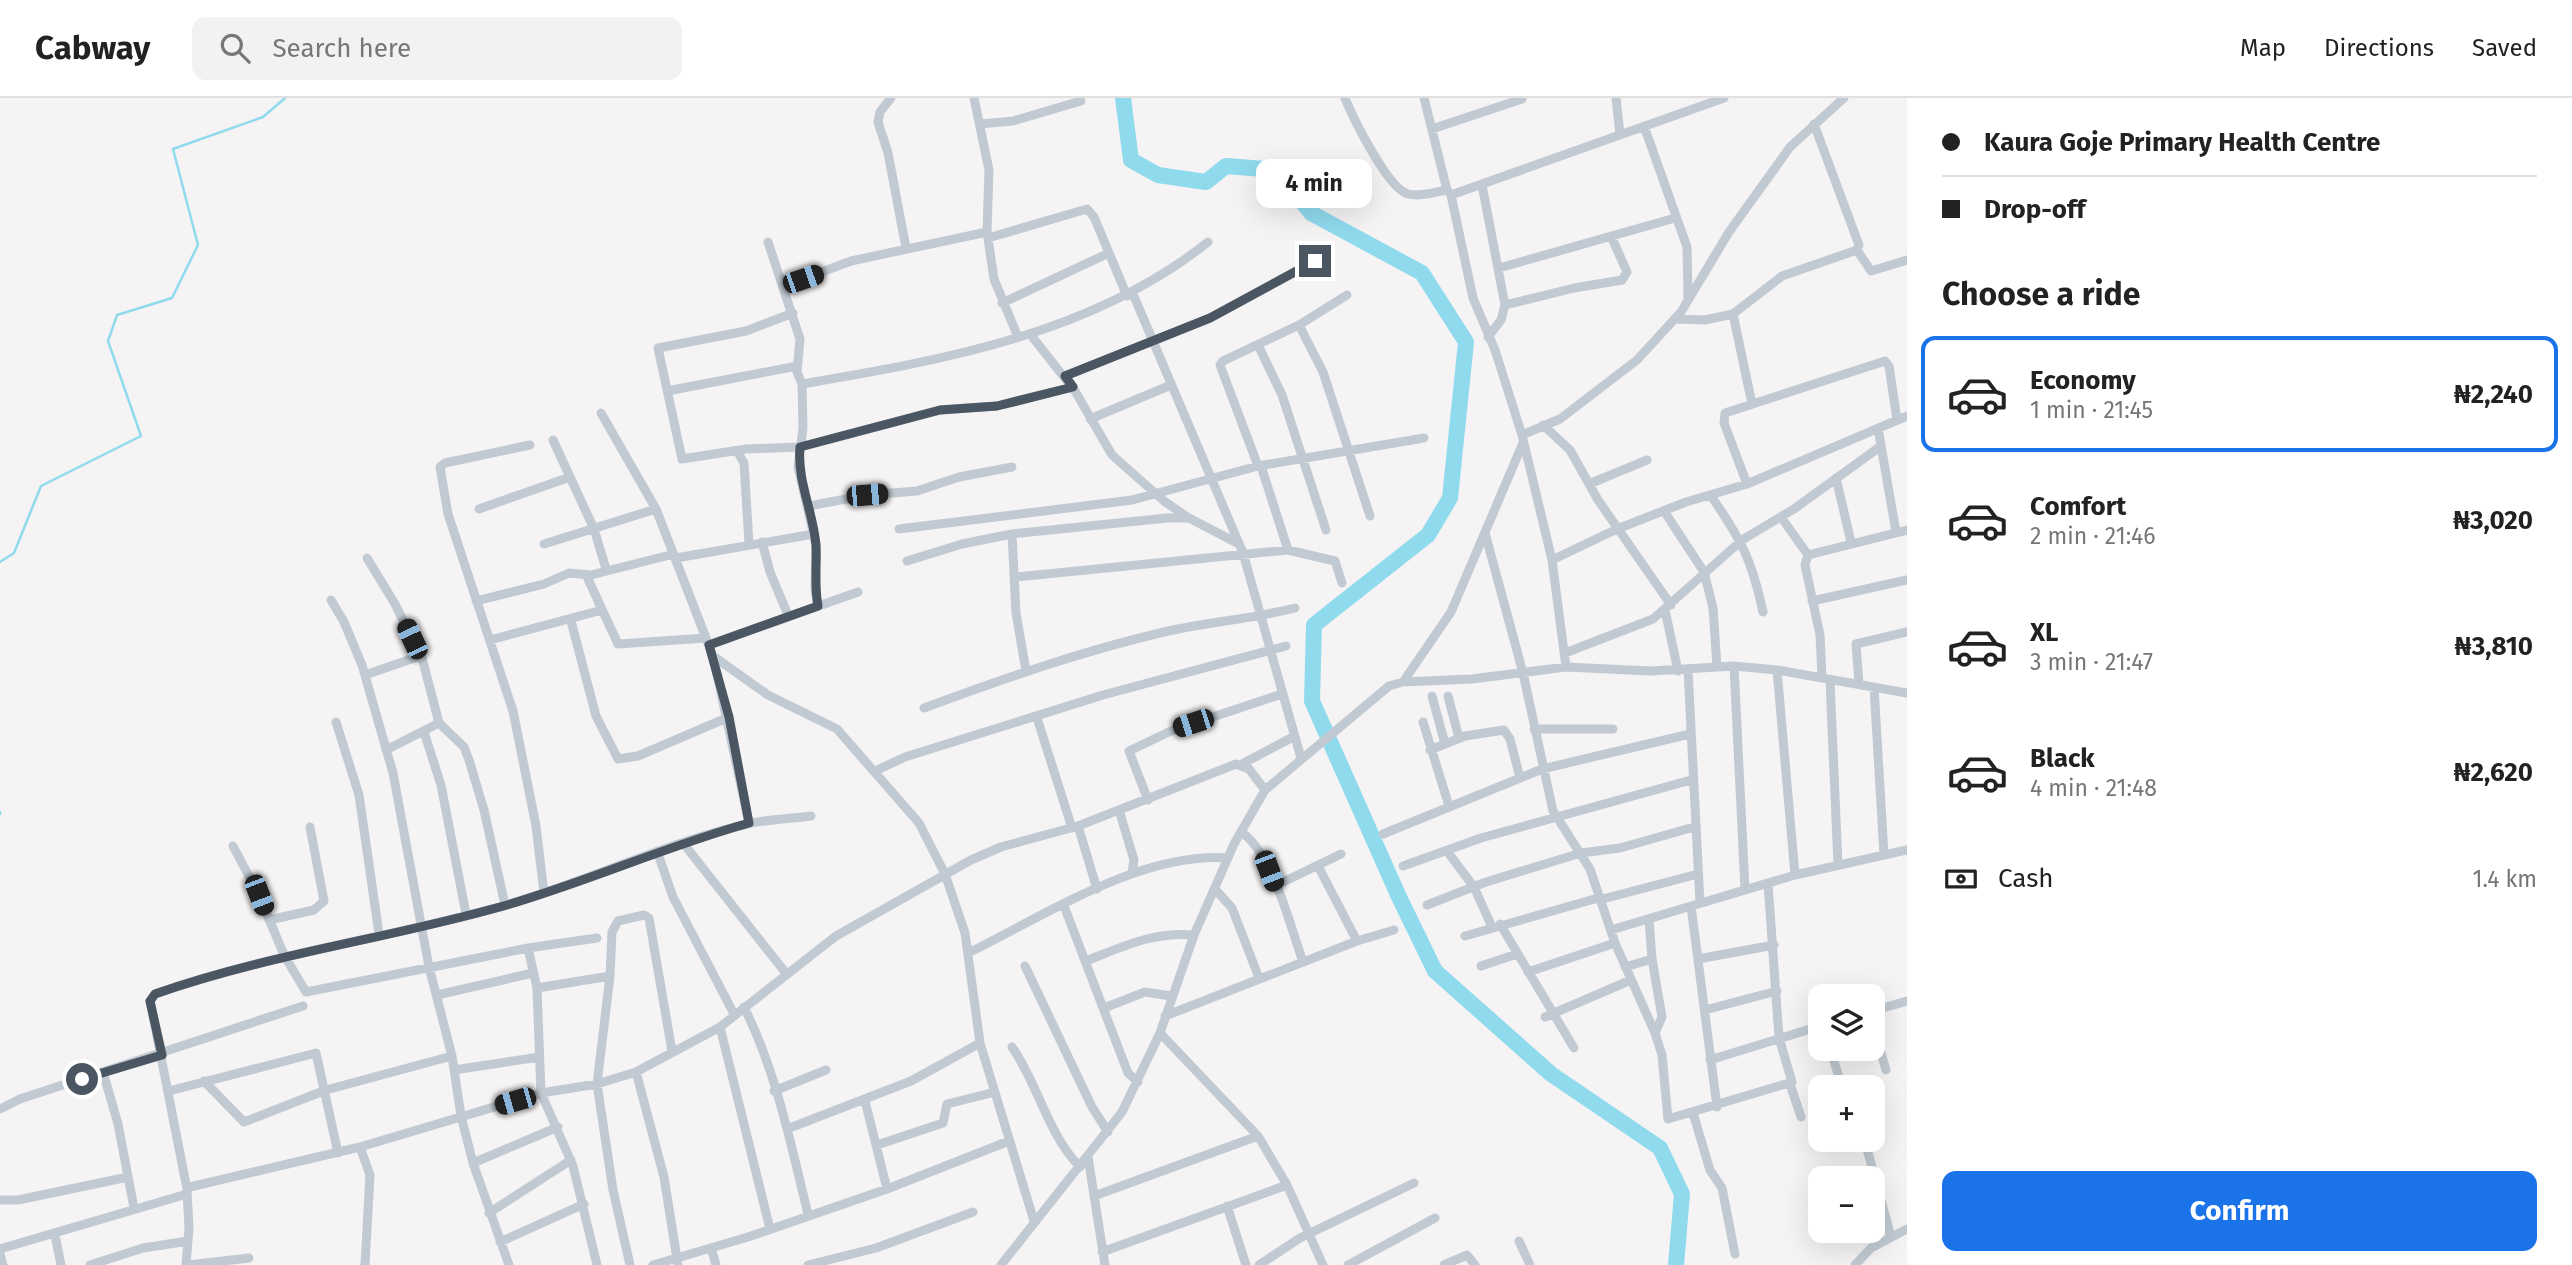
<!DOCTYPE html>
<html lang="en">
<head>
<meta charset="utf-8">
<style>
  :root { --surface:#fff; --page:#f2f2f2; --text:#222; --muted:#767676; --line:#e0e0e0; --accent:#1a73e8 }
  body { margin:0; font-family:"Fira Sans",sans-serif; background:var(--page); color:var(--text); height:100vh; display:flex; flex-direction:column; font-size:26px; white-space:nowrap }
  * { box-sizing:border-box; margin:0 }
  p { font-size:23px; color:var(--muted) }
  .icon { flex:none; width:38px; height:38px; fill:none; stroke:currentColor; stroke-width:2; stroke-linecap:round; stroke-linejoin:round }
  .map { position:relative; flex:1; overflow:hidden }
  .drawer { display:flex; flex-direction:column; background:var(--surface); width:665px }
  .drawer>* { flex:none }
  .hud { display:grid; align-content:center; height:154px; padding:0 35px; background:var(--surface) }
  .buttons { position:absolute; left:1808px; top:886px; display:grid; gap:14px }
  .buttons a { display:grid; place-items:center; width:77px; height:77px; border-radius:14px; background:var(--surface); box-shadow:0 7px 28px #0002; font-size:35px }
  .end { position:absolute; width:32px; height:32px; margin:-16px; border:9px solid #4a5661; background:#fff; box-shadow:0 0 0 4px #fff }
  .from { border-radius:50% }
  .bubble { position:absolute; height:49px; border-radius:14px; background:var(--surface); box-shadow:0 7px 28px #0002; font-size:23px; font-weight:700; line-height:49px; text-align:center }
  .car { position:absolute; width:21px; height:42px; margin:-21px -10px; border-radius:9px; box-shadow:0 0 5px 2px #0007; background:linear-gradient(#222 24%,#8ab4d8 0 40%,#222 0 76%,#8ab4d8 0 86%,#222 0) }
  .hud b { display:flex; align-items:center; gap:24px; height:66px; font-size:26px }
  .hud b+b { border-top:2px solid var(--line) }
  .hud i { width:18px; height:18px; background:var(--text) }
  ul { padding:0; list-style:none }
  li { display:flex; align-items:center; gap:21px; height:116px; margin:0 14px 10px; padding:0 21px; border:4px solid transparent; border-radius:14px }
  li div { flex:1 }
  li b { display:block; font-size:26px }
  li em { font-style:normal; font-weight:700 }
  li.active { border-color:var(--accent) }
  li>.icon { width:63px; height:63px; stroke-width:1.5 }
  h2 { padding:0 35px; font-size:32px; line-height:84px }
  .pay { display:flex; align-items:center; gap:18px; height:77px; padding:0 35px; font-size:26px }
  .pay p { margin-inline-start:auto }
  .button { display:flex; gap:14px; margin-top:auto; padding:14px 35px }
  .button a { flex:1; height:80px; border-radius:14px; background:var(--accent); color:#fff; font-size:28px; font-weight:700; line-height:80px; text-align:center }
  header { display:flex; align-items:center; gap:42px; box-sizing:border-box; height:98px; padding:0 35px; background:var(--surface); border-bottom:2px solid var(--line) }
  header strong { font-size:33px }
  nav { display:flex; gap:38px; margin-inline-start:auto; font-size:24px }
  .search { width:490px; height:63px; background:var(--page); display:flex; align-items:center; gap:18px; box-sizing:border-box; padding:0 24px; border-radius:14px; color:var(--muted); font-size:26px }
  main { display:flex; flex:1; min-height:0 }
  .map>svg:first-child { display:block }
  .lines { fill:none; stroke-linecap:round; stroke-linejoin:round }
  .stream { stroke:#90daee; stroke-width:2.5 }
  .river { stroke:#90daee; stroke-width:16 }
  .street { stroke:#c1cad2; stroke-width:9 }
  .route { stroke:#4a5661; stroke-width:9 }
</style>
</head>
<body>
<header>
<strong>Cabway</strong>
<div class="search"><svg class="icon" aria-label="search" viewBox="0 0 24 24"><circle cx="10" cy="10" r="6"/><path d="M15 15l6 6"/></svg>Search here</div>
<nav><a>Map</a><a>Directions</a><a>Saved</a></nav>
</header>
<main>
<div class="map">
<svg width="1907" height="1167" viewBox="0 0 1907 1167">
  <rect width="100%" height="100%" fill="#f5f3f3"/>
  <g class="lines">
    <path class="stream" d="M0,464L14,455L41,388L141,338L108,243L117,217L172,200L198,147L173,51L263,19L285,0
      M0,714V716"/>
    <path class="river" d="M1123,0L1131,62L1158,77L1206,84L1226,68L1277,72L1311,115L1422,175L1466,244L1450,400L1428,437L1314,527L1312,603L1399,799L1435,873L1551,976L1660,1050L1682,1096L1676,1167"/>
    <path class="street" d="M891,0L880,14L878,24L888,55L906,150
      M974,0L989,72L987,134L994,181L1018,239
      M1345,0C1353,20 1388,91 1408,96C1421,99 1434,94 1447,92
      M1424,0L1447,92L1451,97L1473,200L1495,252L1522,337L1552,462L1566,569
      M1616,0L1620,36
      M980,26L1013,23L1081,3
      M1814,26L1859,147L1857,152L1871,173L1907,162
      M1644,28L1687,149L1688,199
      M1432,31L1522,1
      M1482,87L1505,207L1501,222L1488,239
      M1451,97L1724,0
      M988,140L1087,111L1094,119L1127,198
      M768,144L800,241L797,274L802,286L803,330L798,369L816,447L815,492L818,508
      M1499,170L1675,120
      M781,184L803,181L851,163L987,134
      M1133,196L1243,455L1301,660
      M1002,205L1109,155
      M1505,207L1574,190L1622,182L1627,174L1611,138
      M793,215L746,233L658,250L682,361L746,351L800,349L940,312L997,308L1073,289
      M1733,216L1752,306
      M1676,221L1705,222L1733,216L1782,178L1857,152
      M1299,227L1323,274L1370,418
      M1030,236L1075,293L1112,357L1164,403L1187,419
      M1258,247L1282,297L1326,432
      M1065,278L1210,220L1315,163
      M802,286C943,262 1093,236 1208,144
      M667,293L797,268
      M601,315L656,411L713,558L768,597L837,631L919,725L945,776L965,835L980,945L1034,1123
      M1090,321L1171,287
      M1543,327L1570,352L1598,402L1671,507
      M1878,330L1896,434
      M1522,337L1560,321L1637,262L1681,214L1729,134L1790,49L1844,0
      M553,342L594,431L606,471
      M530,347L445,365L440,369L448,416L513,613L536,728L544,795
      M737,353L744,365L749,446
      M1258,368L1220,267L1223,263L1299,227L1347,197
      M1261,368L1288,452
      M1836,380L1851,444
      M1589,386L1647,362
      M1747,386L1724,325L1725,315L1885,263L1889,268L1897,322
      M1711,398C1741,441 1752,462 1763,514
      M809,408L867,397L917,393L959,379L1012,369
      M479,411L570,379
      M1664,413L1704,474L1713,510L1717,569
      M1781,419L1808,457
      M899,431L1132,402L1258,368L1424,340
      M1485,435L1523,575L1553,713L1590,771L1615,845L1655,935L1662,957L1668,1021L1792,984L1779,940L1768,785
      M1012,436L1016,515L1026,573
      M762,444L770,474L788,517
      M544,446L656,411
      M1808,457L1805,467L1820,537L1822,580
      M1808,457L1907,432
      M367,460L395,506L422,560L439,625L464,649L469,662L484,712L505,807
      M676,460L814,436
      M1552,462L1617,431L1686,404L1747,386L1907,318
      M907,463L962,446L1012,436L1167,420H1189L1237,445
      M591,477L588,481L618,546L706,540
      M1016,479L1288,452L1335,463L1342,485
      M331,502L344,524L362,567L393,675L429,869L452,958L461,1018L473,1065L509,1167
      M476,503L544,486L569,475L591,477L674,456
      M1812,503L1907,482
      M1665,512L1678,573
      M571,523L596,618L618,661L638,658L729,619
      M490,542L602,512
      M709,547L858,494
      M1565,555L1653,521L1742,442L1794,411L1881,348
      M713,558L749,725
      M1734,568L1745,791
      M1688,572L1700,805
      M1777,572L1795,777
      M365,577L420,558
      M1830,582L1838,767
      M1403,584L1451,514L1523,345
      M1859,586L1856,546L1907,534
      M1874,589L1884,757
      M1432,598L1445,646
      M1448,598L1459,640
      M924,610C1003,581 1082,553 1164,534C1207,524 1252,521 1295,510
      M1037,620L1072,730
      M336,624L359,697L379,836
      M1423,624L1449,708
      M1534,631H1613
      M424,634L441,687L466,816
      M386,652L439,625
      M1430,652L1465,638L1504,632L1510,641L1520,680
      M1242,666L1293,639
      M875,673L905,659L1103,597L1286,548
      M1148,702L1129,653L1171,633L1282,596
      M1119,712L1134,762L1132,774
      M1078,728L1097,791
      M1241,734C1273,755 1290,828 1303,864
      M1383,736L1542,671L1690,636
      M683,745L785,874
      M233,748L259,797L284,857L306,894L528,850L597,840
      M657,753L673,799L734,916
      M1447,753L1474,789L1492,829
      M1318,768L1357,843
      M1403,768L1481,740L1691,682
      M1275,788L1341,756
      M1215,791L1232,810L1259,880
      M1599,802L1698,776
      M1427,807L1486,784L1581,755L1620,750L1694,729
      M1064,808L1128,975L1138,984
      M1691,808L1717,1009
      M269,822L314,812L324,803L310,729
      M1500,826L1574,950
      M1611,832L1795,777L1907,752
      M1465,838L1598,800
      M528,850L537,890L541,995L573,1068L597,1167
      M968,855C1046,817 1140,754 1228,760
      M1652,861L1662,919L1655,935
      M1698,861L1774,847
      M1086,863C1122,849 1154,833 1194,837
      M1025,868L1092,1009L1108,1034
      M1481,868L1517,856
      M1625,869L1652,861L1649,821
      M1528,874L1615,845
      M537,890L610,878
      M437,897L533,875
      M744,909C776,973 791,1047 808,1116
      M1104,910L1145,894L1171,898
      M1705,912L1777,893
      M1872,913L1907,903
      M1165,918L1357,843L1394,832
      M1545,919L1631,882
      M1872,924L1886,972
      M720,929L770,1131
      M1160,935L1258,1038L1287,1087L1323,1167
      M1012,949C1039,988 1047,1035 1080,1069
      M1830,950L1838,976
      M1710,962L1820,928
      M454,972L539,959
      M103,974L118,1026L134,1110
      M636,974L664,1079L678,1167
      M204,983L244,1024L326,992L452,958
      M1790,986L1801,1019
      M169,993L316,955L338,1055
      M774,993L826,972
      M865,1003L887,1091
      M0,1011L20,1001L303,908
      M1693,1015L1710,1072L1722,1090L1735,1156
      M787,1031L911,983L980,945
      M877,1047L943,1025L947,1006L995,994
      M360,1049L370,1077L365,1167
      M1867,1051L1891,1139
      M1088,1059L1105,1167
      M473,1065L558,1029
      M187,1091L150,903L155,896C270,856 389,840 506,807C587,784 664,745 748,726C768,721 790,721 811,718
      M1094,1098L1258,1038
      M0,1102H18L128,1079
      M1227,1108L1246,1167
      M489,1115L571,1062
      M55,1137L61,1167
      M1519,1143L1530,1167
      M500,1144L584,1106
      M711,1150L716,1167
      M0,1151L187,1096
      M1102,1154L1287,1087
      M0,1156L3,1167
      M90,1167L143,1150L188,1143
      M186,1167L189,1130L187,1093L190,1089L360,1049L541,995L597,986L636,974L720,929L836,838L971,762L1001,749L1078,728L1236,666L1249,671L1265,692
      M188,1167L249,1160
      M630,1167L613,1092L597,986L610,878L612,834L618,823L644,817L649,820L672,953
      M653,1167L748,1139L887,1091L1009,1043
      M808,1167L876,1150L973,1114
      M1001,1167L1122,1014L1160,935L1194,837L1234,746L1265,692L1389,588L1403,584L1472,581L1566,569L1651,573L1734,568L1777,572L1907,595
      M1259,1167L1300,1140L1414,1085
      M1348,1167L1435,1120
      M1444,1167L1467,1157L1475,1167
      M1855,1167L1871,1150L1907,1131"/>
  </g>
  <g class="lines">
    <path class="route" d="M82,981L162,957L150,903L155,896C272,855 389,841 507,807C589,783 667,748 749,725L729,619L709,547L818,508C814,487 817,468 816,447C813,413 797,383 800,349L940,312L997,308L1073,289L1065,278L1210,220L1315,163"/>
  </g>
</svg>
<div class="buttons">
<a><svg class="icon" aria-label="layers" viewBox="0 0 24 24"><path d="M12 4l9 5-9 5-9-5zM3 14l9 5 9-5"/></svg></a>
<a>+</a>
<a>−</a>
</div>
<i class="end from" style="left:82px;top:981px"></i>
<i class="end" style="left:1315px;top:163px"></i>
<div class="bubble" style="left:1256px;top:61px;width:116px">4 min</div>
<i class="car" style="left:803px;top:181px;rotate:71deg"></i>
<i class="car" style="left:867px;top:397px;rotate:85deg"></i>
<i class="car" style="left:412px;top:541px;rotate:335deg"></i>
<i class="car" style="left:1193px;top:625px;rotate:252deg"></i>
<i class="car" style="left:1269px;top:773px;rotate:159deg"></i>
<i class="car" style="left:259px;top:797px;rotate:159deg"></i>
<i class="car" style="left:515px;top:1003px;rotate:254deg"></i>
</div>
<section class="drawer">
<div class="hud">
<b><i class="from"></i>Kaura Goje Primary Health Centre</b>
<b><i></i>Drop-off</b>
</div>
<h2>Choose a ride</h2>
<ul>
<li class="active"><svg class="icon" aria-label="car" viewBox="0 0 24 24"><path d="M5 17H2v-5l4-1 3-4h7l3 4 3 1v5h-3M9 17h6M6 11h13"/><circle cx="7" cy="17" r="2"/><circle cx="17" cy="17" r="2"/></svg><div><b>Economy</b><p>1 min · 21:45</p></div><em>₦2,240</em></li>
<li><svg class="icon" aria-label="car" viewBox="0 0 24 24"><path d="M5 17H2v-5l4-1 3-4h7l3 4 3 1v5h-3M9 17h6M6 11h13"/><circle cx="7" cy="17" r="2"/><circle cx="17" cy="17" r="2"/></svg><div><b>Comfort</b><p>2 min · 21:46</p></div><em>₦3,020</em></li>
<li><svg class="icon" aria-label="car" viewBox="0 0 24 24"><path d="M5 17H2v-5l4-1 3-4h7l3 4 3 1v5h-3M9 17h6M6 11h13"/><circle cx="7" cy="17" r="2"/><circle cx="17" cy="17" r="2"/></svg><div><b>XL</b><p>3 min · 21:47</p></div><em>₦3,810</em></li>
<li><svg class="icon" aria-label="car" viewBox="0 0 24 24"><path d="M5 17H2v-5l4-1 3-4h7l3 4 3 1v5h-3M9 17h6M6 11h13"/><circle cx="7" cy="17" r="2"/><circle cx="17" cy="17" r="2"/></svg><div><b>Black</b><p>4 min · 21:48</p></div><em>₦2,620</em></li>
</ul>
<div class="pay"><svg class="icon" aria-label="cash" viewBox="0 0 24 24"><path d="M3 7h18v10H3z"/><circle cx="12" cy="12" r="2"/></svg>Cash<p>1.4 km</p></div>
<div class="button"><a>Confirm</a></div>
</section>
</main>
</body>
</html>
